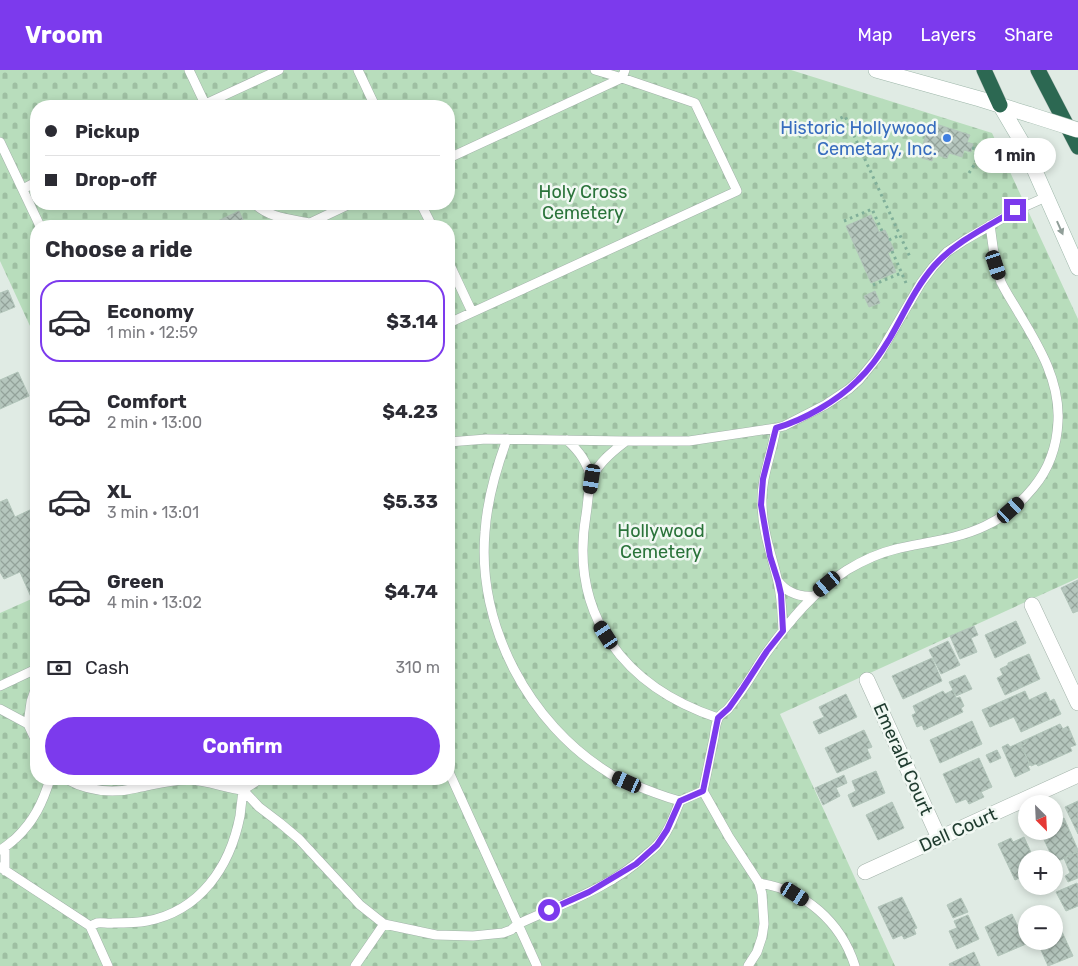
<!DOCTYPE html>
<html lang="en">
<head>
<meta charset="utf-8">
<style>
  :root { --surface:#fff; --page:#f7f7f7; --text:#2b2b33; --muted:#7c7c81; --line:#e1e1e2; --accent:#7c3aed }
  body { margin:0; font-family:Rubik,sans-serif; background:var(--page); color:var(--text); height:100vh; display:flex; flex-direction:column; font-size:19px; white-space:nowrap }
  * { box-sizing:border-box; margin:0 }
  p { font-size:16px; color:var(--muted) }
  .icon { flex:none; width:28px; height:28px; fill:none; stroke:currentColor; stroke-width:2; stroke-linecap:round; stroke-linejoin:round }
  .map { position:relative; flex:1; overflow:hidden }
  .side { position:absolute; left:30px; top:150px; width:425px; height:565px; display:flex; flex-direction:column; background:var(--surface); border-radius:20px; box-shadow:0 2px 8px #0003 }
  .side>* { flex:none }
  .hud { position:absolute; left:30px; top:30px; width:425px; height:110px; border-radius:20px; box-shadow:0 2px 8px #0003; display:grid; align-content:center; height:110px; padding:0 15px; background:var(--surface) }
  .needle { width:32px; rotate:156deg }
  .tools { position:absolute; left:1018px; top:725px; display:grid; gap:10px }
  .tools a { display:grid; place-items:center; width:45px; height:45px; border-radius:50%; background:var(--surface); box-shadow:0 2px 8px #0003; font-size:25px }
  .end { position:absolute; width:22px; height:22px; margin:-11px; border:6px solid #7c3aed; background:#fff; box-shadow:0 0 0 2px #fff }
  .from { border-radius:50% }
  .bubble { position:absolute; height:35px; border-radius:18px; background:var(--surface); box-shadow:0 2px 8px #0003; font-size:16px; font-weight:700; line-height:35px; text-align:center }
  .car { position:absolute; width:15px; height:30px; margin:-15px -8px; border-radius:6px; box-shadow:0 0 4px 1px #0007; background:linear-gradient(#222 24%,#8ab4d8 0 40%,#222 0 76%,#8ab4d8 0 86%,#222 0) }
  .hud b { display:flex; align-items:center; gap:18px; height:48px; font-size:19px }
  .hud b+b { border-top:1px solid var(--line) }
  .hud i { width:12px; height:12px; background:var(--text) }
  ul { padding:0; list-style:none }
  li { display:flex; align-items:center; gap:15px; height:82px; margin:0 10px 8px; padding:0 5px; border:2px solid transparent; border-radius:20px }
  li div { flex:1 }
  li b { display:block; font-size:19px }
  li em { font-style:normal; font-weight:700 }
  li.selected { border-color:var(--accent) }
  li>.icon { width:45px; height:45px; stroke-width:1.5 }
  h2 { padding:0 15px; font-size:22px; line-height:60px }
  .pay { display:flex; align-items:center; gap:12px; height:55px; padding:0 15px; font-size:19px }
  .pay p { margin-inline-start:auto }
  .cta { display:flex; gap:10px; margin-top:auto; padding:10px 15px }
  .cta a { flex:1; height:58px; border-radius:30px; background:var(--accent); color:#fff; font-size:20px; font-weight:700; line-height:58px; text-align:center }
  header { display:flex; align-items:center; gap:30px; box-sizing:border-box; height:70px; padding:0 25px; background:var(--accent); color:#fff }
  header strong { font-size:24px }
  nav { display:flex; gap:28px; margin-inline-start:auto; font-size:18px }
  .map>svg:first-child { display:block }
  .cemetery { fill:url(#cemetery-stones); fill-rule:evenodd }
  .building { fill:url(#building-cross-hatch); stroke:#b2c5ba }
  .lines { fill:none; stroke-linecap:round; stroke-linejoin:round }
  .service-casing { stroke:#a3b3aa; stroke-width:10 }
  .minor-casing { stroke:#a3b3aa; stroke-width:16 }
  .secondary-casing { stroke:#9eb7aa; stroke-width:16 }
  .motorway-casing { stroke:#c1c8c5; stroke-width:16 }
  .path { stroke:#80af99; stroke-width:3; stroke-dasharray:2.5 4; stroke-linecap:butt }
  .service { stroke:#fff; stroke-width:9 }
  .minor { stroke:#fff; stroke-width:15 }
  .secondary { stroke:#fff; stroke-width:15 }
  .motorway { stroke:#2c6852; stroke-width:15 }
  .secondary-bridge-casing { stroke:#9eb7aa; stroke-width:16; stroke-linecap:butt }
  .secondary-bridge { stroke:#fff; stroke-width:15 }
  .oneway { fill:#909e98 }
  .route { stroke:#7c3aed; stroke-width:6 }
  .shop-dot { fill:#3f7fe0; stroke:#f1f8f3; stroke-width:2 }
  .labels { text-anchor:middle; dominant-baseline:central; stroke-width:5; stroke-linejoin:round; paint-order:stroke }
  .shop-label { font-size:18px; fill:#366cbe; stroke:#f1f8f3; text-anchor:end }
  .park-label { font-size:18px; fill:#2a733a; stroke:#f1f8f3 }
  .street-label { font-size:18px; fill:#203c30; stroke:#f1f8f3 }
</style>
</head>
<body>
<header>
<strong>Vroom</strong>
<nav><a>Map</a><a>Layers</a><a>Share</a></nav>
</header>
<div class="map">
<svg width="1078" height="896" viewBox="0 0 1078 896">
  <defs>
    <pattern id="cemetery-stones" width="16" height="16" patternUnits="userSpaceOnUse" patternTransform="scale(1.25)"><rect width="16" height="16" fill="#b8ddbc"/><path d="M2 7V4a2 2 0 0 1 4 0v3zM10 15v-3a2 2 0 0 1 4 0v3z" fill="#9ebfa2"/></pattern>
    <pattern id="building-cross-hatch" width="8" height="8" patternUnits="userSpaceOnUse" patternTransform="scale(1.25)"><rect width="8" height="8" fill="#b5c6bd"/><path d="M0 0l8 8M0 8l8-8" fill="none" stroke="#93a29a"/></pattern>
  </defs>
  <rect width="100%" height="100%" fill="#e0ebe4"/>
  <path class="cemetery" d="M0,0H791L992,63L1078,249V508L780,644L895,896H0V543L36,527V709H449V156H36V269L0,191ZM36,36H449V134H36Z"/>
  <path class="building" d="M930,52L970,65L967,72L973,74L971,82L964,80L962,87L949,83L947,88L934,84L932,91L919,87Z
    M239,141L246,156H212L211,154Z
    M871,145L879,162L885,160L894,180L888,183L896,202L871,213L846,156Z
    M8,220L15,237L0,243V223Z
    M875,221L880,233L869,237L864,226Z
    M18,302L29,326L0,339V310Z
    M7,429L15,447L36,437V525L31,527L20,502L4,509L0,502V432Z
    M1078,510V541L1073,543L1061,518Z
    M1016,551L1026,573L995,588L985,565Z
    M974,556L978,565L971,568L977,582L960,589L950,566Z
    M948,571L960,595L941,604L929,580Z
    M1029,584L1040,609L1005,625L997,608L1003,605L1000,599L1008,595V593Z
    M932,588L942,611L903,629L892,606Z
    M965,605L972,619L956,626L949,612Z
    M953,620L956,628L960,627L964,636L961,638L963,642L924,660L922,655L917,657L912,645L916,643L913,636L943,621L945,624Z
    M1025,621L1029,630L1046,622L1050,631L1054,629L1061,644L1021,662L1014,647L990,657L982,640Z
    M846,624L857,647L819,664L813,652L824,647L819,637Z
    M972,651L982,674L940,693L930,670Z
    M1060,654L1063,659L1068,656L1076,675L1070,677L1072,681L1038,696L1036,694L1031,696L1021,676L1026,673L1025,670Z
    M864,660L872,677L867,679L871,688L837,703L825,678Z
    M1025,670L1026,673L1021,676L1030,695L1028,696L1030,700L1015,707L1002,677L1008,674L1010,677Z
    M997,680L1001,688L990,693L986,685Z
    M979,688L992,717L981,722L984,727L969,734L966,729L956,733L943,704Z
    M876,701L885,723L853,737L848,725L856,721L852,711Z
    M844,705L847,713L836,718L840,726L823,735L815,718Z
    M1078,731V764L1065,737Z
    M892,732L904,758L878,770L866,745Z
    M1064,748L1078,780V782L1054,793V789H1053L1040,761H1054V750L1055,752Z
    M1024,767L1034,789H1026V805L1015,810L998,774L1011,768L1013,772Z
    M1078,782V808L1068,812L1065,806L1070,803L1064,788Z
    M1077,813L1078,815V836L1066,841L1056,822Z
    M902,827L917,858L914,859L916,864L904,869L902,865L893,869L878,837Z
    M961,828L968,842L953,848L947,835Z
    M1012,844L1026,874L998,886L985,857Z
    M968,845L979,869L957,879L949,861L957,858L954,851Z
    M1058,853L1073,886L1048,896L1037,871H1054V855Z
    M974,882L980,896H950L949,894Z"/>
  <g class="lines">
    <defs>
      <path id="service" d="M189,0L206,36
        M358,0L375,36
        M201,36L279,0
        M0,72L40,156
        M449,88L622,8L625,0
        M23,119L36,112
        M255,134C269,148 291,149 310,153
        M421,134L432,156
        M308,156L310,153L350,134
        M449,193L472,242
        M449,253L737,121L695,33L622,8L595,0
        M776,358C772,384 761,407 762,433C762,460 772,486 778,512C782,528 782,545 783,561
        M507,369C496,399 487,430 485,462C477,556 529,654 609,703C614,707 621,709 626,711C644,719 661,726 680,731L703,721
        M567,370C580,382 586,391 592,409
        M449,372L486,369L625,371H689L776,358L784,356L825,335L849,319L859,310L877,288L921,213L933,197L947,182L965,170L1015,141L1046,127
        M625,372C613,381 598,393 592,408C588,419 588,433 586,445C569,546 625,617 718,648
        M778,511C787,523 799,527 813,526
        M0,616L36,599
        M0,639L28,654L36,671
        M28,654L31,632L36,617
        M449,702L537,896
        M66,709C88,721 112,724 137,718C154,715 172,709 190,710C209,711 225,718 243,720
        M239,709L243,720L259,737L280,753L299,769L360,835L384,854L436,865L473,866L503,863L511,860L518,854C561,834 610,818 646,785C649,782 654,779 657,775C668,763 674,746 680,731
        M5,778V801
        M0,780C6,777 11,772 16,768C34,751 43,732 50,709
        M0,797L90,856L108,896
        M759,813C805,820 841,852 855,896
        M90,856C93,855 95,854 97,853C102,852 108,854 113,853C124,853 136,853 147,851C200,841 230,797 240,746C241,738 242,729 243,720L260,709
        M355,896L384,854
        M748,896L757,882L762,867L764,854L762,824L759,813L729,767L703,721C707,703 710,686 714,668C715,662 715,655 718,649C719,645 725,642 728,639C733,633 738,626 742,620C751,608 758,594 767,582C790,550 814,521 847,500C862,491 879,483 896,479C926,472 958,469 985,456C1004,447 1020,434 1033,418C1049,399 1057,376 1058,351C1060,312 1040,278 1020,245C1014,234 1006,223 1001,212C994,194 993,174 990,155"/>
      <path id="minor" d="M1032,535L1078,633
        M867,610L939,768
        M865,802L1078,705"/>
      <path id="secondary" d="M876,0L980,29L1031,45
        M1000,35L1024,76L1078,198"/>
      <path id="motorway" d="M984,0L1000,35
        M1038,0L1078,77"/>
    </defs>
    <use href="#service" class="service-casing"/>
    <use href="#minor" class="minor-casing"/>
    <use href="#secondary" class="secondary-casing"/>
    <use href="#motorway" class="motorway-casing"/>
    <path class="path" d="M799,67L845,46L910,187
      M972,78L978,79L987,90L1000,97
      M969,103L976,92L975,79
      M844,151L872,139L882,161
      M889,170L900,165
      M892,181L906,213
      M873,215L901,203"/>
    <use href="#service" class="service"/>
    <use href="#minor" class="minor"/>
    <use href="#secondary" class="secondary"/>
    <use href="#motorway" class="motorway"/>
    <defs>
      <path id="secondary-bridge" d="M1031,45L1078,60"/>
    </defs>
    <use href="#secondary-bridge" class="secondary-bridge-casing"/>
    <use href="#secondary-bridge" class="secondary-bridge"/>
  </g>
  <defs><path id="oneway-solid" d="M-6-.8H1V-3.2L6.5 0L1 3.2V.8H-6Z" transform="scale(1.25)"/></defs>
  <use class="oneway" href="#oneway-solid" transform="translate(1060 158) rotate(66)"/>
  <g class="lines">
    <path class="route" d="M549,840L589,822L636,794L657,775L667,760L680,731L703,721L718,648L729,638L743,618L767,581L783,561L781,524L778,511L770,486L761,435L763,409L776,358C804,350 837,331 858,310C871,298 881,283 890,268C904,244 915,218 934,196C955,172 987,157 1015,140"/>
  </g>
  <circle class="shop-dot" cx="947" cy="68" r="5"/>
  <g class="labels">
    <g class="shop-label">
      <text x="937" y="58">Historic Hollywood<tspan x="937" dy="21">Cemetary, Inc.</tspan></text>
    </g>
    <g class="park-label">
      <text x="583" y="122">Holy Cross<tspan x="583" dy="21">Cemetery</tspan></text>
      <text x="661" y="461">Hollywood<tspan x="661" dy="21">Cemetery</tspan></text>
    </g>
    <g class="street-label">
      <text transform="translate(903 689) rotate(66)">Emerald Court</text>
      <text transform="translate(958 760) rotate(-24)">Dell Court</text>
    </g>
  </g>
</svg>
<div class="tools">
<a><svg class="needle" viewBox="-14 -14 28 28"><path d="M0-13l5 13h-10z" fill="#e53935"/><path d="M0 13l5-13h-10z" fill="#7c7c81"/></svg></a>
<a>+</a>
<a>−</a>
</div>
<i class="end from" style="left:549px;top:840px"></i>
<i class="end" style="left:1015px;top:140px"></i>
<div class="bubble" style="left:974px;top:68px;width:82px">1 min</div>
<i class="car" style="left:996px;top:195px;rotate:162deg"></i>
<i class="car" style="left:592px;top:409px;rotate:189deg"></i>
<i class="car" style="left:1011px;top:440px;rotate:48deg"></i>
<i class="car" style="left:827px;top:514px;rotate:230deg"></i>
<i class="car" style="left:606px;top:565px;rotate:327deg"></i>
<i class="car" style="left:627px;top:712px;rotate:294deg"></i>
<i class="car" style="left:795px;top:824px;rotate:122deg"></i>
<div class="hud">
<b><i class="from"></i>Pickup</b>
<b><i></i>Drop-off</b>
</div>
<section class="side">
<h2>Choose a ride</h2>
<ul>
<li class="selected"><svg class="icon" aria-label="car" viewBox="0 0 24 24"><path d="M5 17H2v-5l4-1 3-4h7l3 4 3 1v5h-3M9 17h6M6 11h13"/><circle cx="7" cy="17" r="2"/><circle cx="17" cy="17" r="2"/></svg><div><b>Economy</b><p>1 min · 12:59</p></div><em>$3.14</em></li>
<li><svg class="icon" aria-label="car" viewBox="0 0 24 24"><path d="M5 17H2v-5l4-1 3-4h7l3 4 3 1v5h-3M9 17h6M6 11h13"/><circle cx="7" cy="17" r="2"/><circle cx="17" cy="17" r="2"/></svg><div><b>Comfort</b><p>2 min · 13:00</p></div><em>$4.23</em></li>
<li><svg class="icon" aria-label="car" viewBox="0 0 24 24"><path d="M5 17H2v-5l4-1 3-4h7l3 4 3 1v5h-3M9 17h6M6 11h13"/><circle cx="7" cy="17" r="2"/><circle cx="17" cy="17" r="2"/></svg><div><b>XL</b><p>3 min · 13:01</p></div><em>$5.33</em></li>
<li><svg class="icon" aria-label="car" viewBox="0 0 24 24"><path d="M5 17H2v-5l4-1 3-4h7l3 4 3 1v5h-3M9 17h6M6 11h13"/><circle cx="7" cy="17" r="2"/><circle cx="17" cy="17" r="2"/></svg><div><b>Green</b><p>4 min · 13:02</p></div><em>$4.74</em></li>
</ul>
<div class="pay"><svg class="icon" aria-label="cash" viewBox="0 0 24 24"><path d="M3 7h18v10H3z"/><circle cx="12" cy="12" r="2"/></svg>Cash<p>310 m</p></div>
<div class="cta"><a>Confirm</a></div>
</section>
</div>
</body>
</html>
